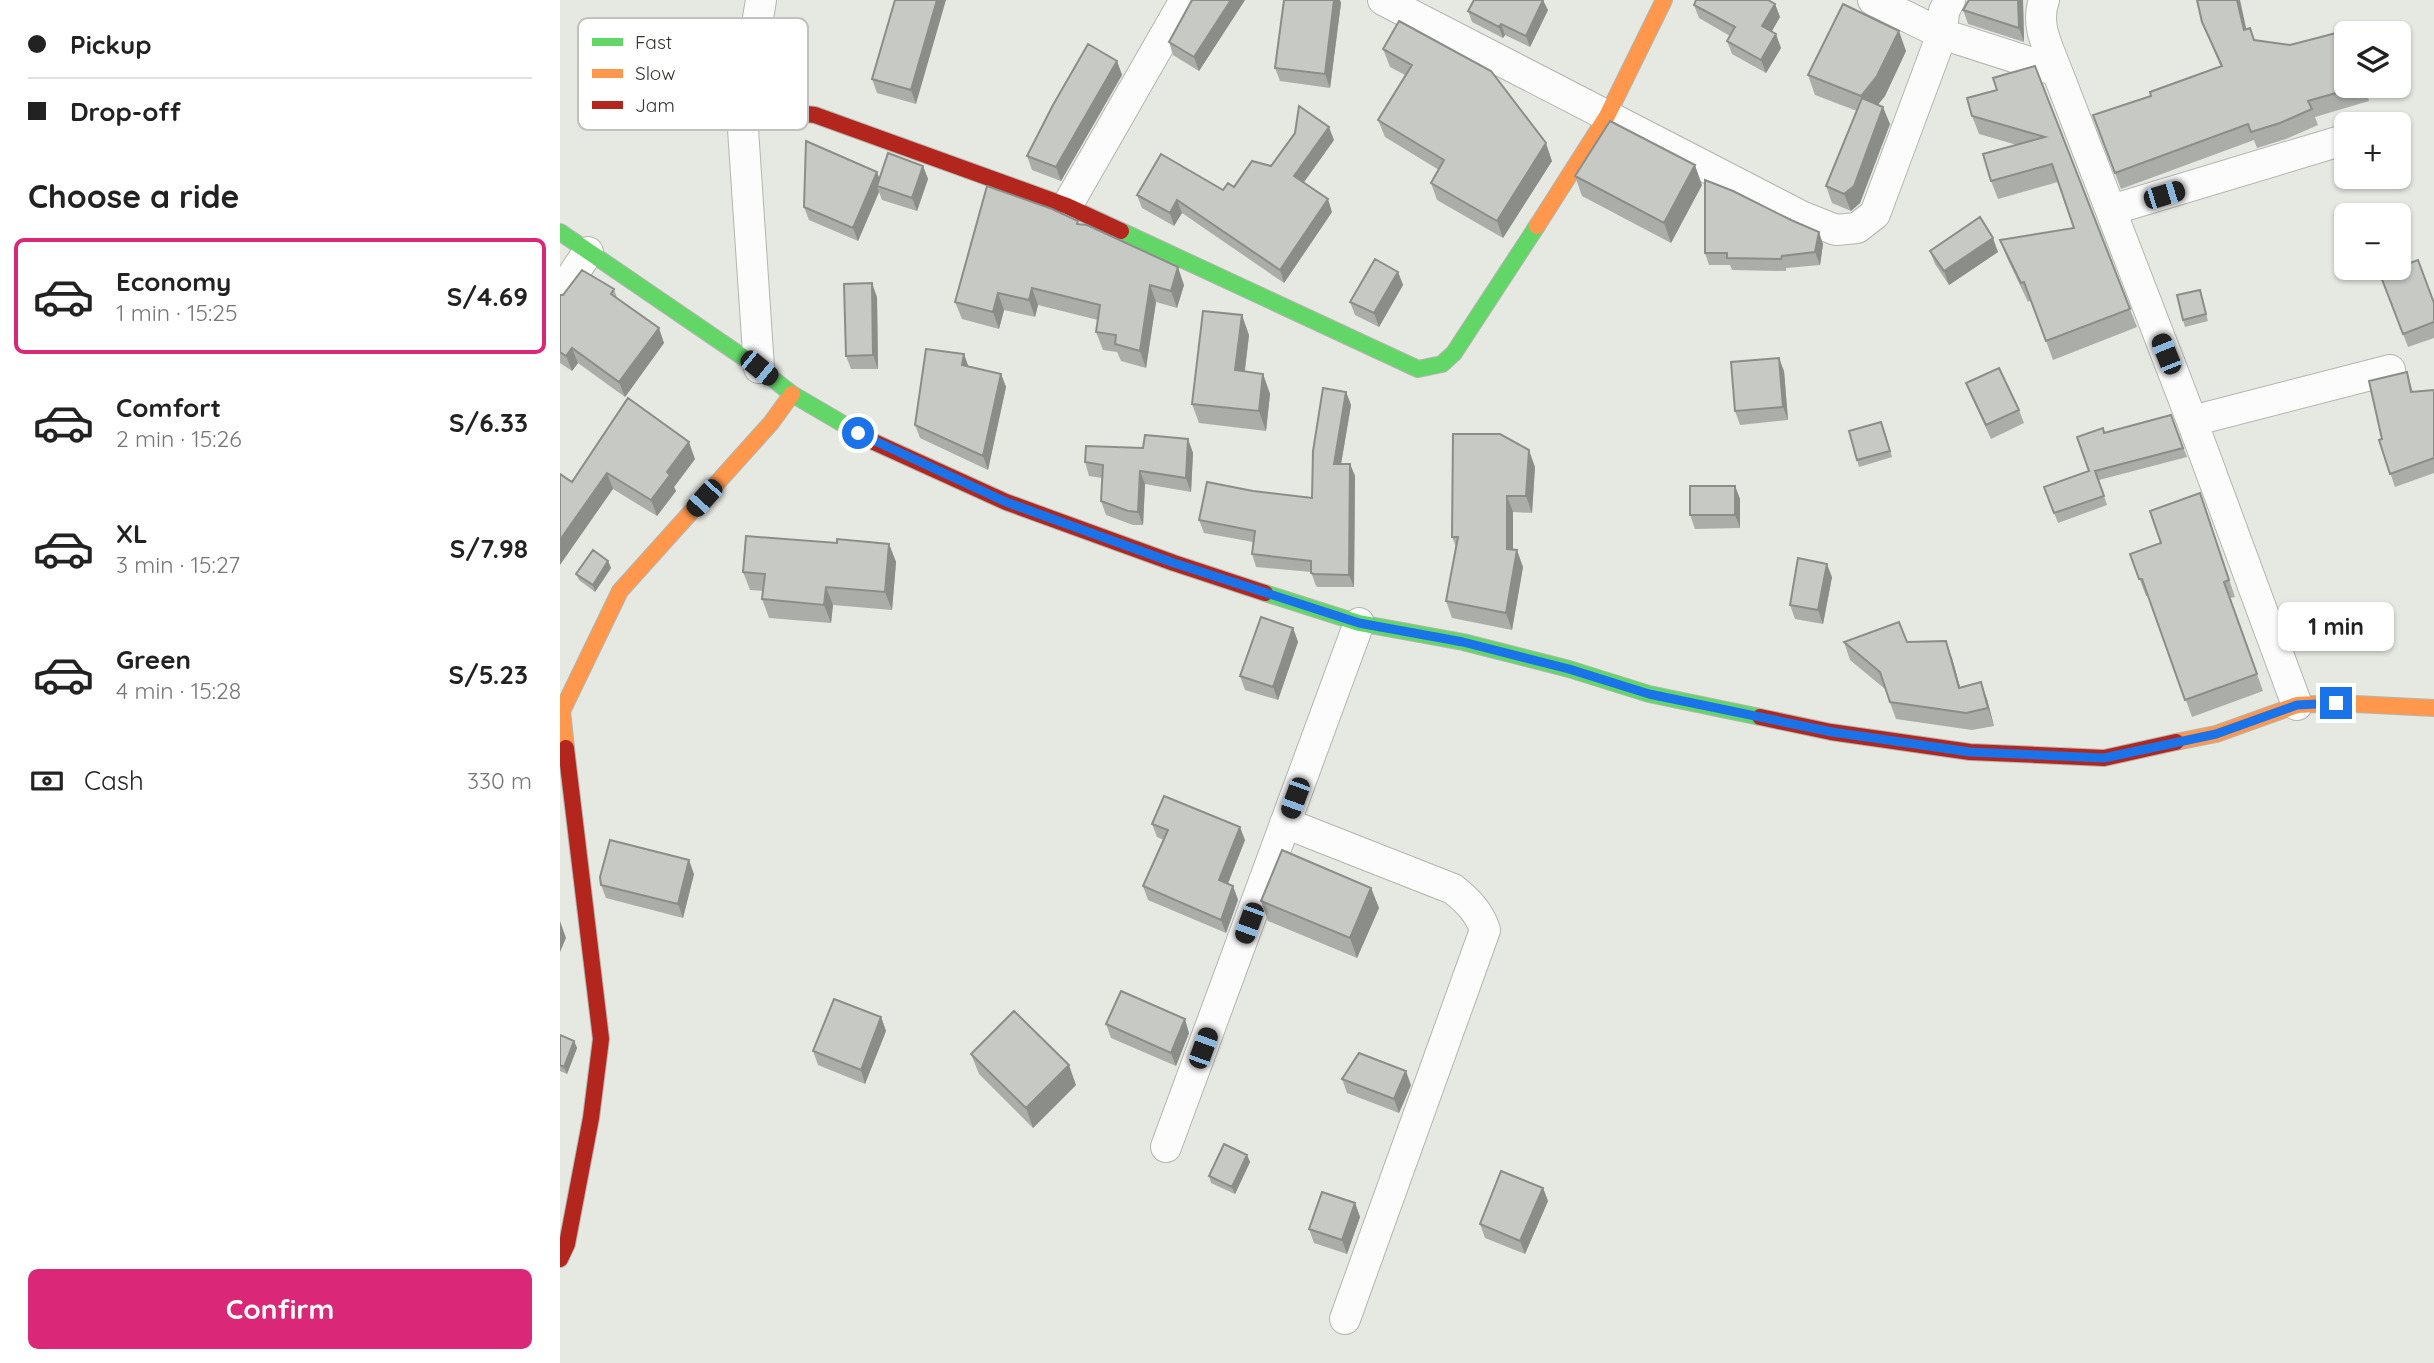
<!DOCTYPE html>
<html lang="en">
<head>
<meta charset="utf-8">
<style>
  :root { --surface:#fff; --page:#f6f6f6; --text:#222; --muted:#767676; --line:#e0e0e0; --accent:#db2777 }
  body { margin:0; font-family:Quicksand,sans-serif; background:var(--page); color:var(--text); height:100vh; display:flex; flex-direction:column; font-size:26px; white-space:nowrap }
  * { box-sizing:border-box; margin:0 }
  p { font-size:23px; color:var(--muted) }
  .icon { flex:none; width:38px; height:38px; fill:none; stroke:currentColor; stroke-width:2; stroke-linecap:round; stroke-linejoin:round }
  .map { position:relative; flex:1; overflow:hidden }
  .panel { display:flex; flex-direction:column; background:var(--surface); width:560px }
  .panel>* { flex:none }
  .banner { display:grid; align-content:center; height:154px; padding:0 28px; background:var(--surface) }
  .controls { position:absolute; left:1774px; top:21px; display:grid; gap:14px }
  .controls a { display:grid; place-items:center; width:77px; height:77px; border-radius:10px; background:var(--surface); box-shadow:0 2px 5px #0004; font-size:35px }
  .end { position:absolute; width:32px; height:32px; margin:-16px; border:9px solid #1a73e8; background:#fff; box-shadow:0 0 0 4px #fff }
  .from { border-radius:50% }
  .bubble { position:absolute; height:49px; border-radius:10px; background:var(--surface); box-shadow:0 2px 5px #0004; font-size:23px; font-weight:700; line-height:49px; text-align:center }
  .car { position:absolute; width:21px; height:42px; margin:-21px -10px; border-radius:9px; box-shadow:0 0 5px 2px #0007; background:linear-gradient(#222 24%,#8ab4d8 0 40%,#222 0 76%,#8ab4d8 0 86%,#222 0) }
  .banner b { display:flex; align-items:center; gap:24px; height:66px; font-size:26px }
  .banner b+b { border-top:2px solid var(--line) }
  .banner i { width:18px; height:18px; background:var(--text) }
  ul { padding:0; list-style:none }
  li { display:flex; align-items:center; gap:21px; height:116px; margin:0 14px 10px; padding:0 14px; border:4px solid transparent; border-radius:10px }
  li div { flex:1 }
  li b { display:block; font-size:26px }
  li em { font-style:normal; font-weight:700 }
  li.active { border-color:var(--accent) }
  li>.icon { width:63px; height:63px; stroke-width:1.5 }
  h2 { padding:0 28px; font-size:32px; line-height:84px }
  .pay { display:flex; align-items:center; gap:18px; height:77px; padding:0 28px; font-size:26px }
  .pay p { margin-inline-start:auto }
  .button { display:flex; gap:14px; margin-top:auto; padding:14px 28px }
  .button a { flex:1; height:80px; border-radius:10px; background:var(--accent); color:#fff; font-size:28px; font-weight:700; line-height:80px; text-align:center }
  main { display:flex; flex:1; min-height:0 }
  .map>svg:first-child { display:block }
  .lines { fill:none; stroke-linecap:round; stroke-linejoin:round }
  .street-casing { stroke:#b3b5af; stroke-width:32 }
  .fast-casing { stroke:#b3b5af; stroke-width:18 }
  .slow-casing { stroke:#b3b5af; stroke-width:18 }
  .jam-casing { stroke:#b3b5af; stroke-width:18 }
  .street { stroke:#fbfcfb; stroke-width:30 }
  .fast { stroke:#63d668; stroke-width:16 }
  .slow { stroke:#ff974d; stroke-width:16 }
  .jam { stroke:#b3261e; stroke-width:16 }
  .wall { fill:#abada9 }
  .shaded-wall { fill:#8b8d89 }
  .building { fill:#c7c9c4; stroke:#8b8d89; stroke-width:2 }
  .route { stroke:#1a73e8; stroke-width:9 }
  .key { fill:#fff; stroke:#c1c2c0; stroke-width:2 }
  .key-label { font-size:19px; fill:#31332e }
</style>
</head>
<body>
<main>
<section class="panel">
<div class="banner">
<b><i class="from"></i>Pickup</b>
<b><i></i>Drop-off</b>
</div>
<h2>Choose a ride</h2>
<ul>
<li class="active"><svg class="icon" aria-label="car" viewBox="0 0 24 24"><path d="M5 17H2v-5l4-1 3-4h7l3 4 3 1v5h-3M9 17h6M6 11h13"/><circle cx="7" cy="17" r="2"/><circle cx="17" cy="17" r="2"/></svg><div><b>Economy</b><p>1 min · 15:25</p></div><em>S/4.69</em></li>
<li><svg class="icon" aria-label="car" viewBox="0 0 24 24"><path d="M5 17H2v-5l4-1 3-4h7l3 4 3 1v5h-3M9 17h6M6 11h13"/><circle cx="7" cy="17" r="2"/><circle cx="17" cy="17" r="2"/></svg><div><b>Comfort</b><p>2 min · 15:26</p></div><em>S/6.33</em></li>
<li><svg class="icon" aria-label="car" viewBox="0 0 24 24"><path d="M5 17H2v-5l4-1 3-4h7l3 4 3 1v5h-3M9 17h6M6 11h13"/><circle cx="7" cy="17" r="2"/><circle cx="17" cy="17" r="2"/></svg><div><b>XL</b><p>3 min · 15:27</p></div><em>S/7.98</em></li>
<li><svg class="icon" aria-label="car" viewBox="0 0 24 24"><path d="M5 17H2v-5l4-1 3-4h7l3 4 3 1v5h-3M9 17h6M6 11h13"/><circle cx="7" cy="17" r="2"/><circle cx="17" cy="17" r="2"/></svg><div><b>Green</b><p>4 min · 15:28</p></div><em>S/5.23</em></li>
</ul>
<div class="pay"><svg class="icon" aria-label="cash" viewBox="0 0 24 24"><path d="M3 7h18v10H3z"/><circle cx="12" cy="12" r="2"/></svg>Cash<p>330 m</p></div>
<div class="button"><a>Confirm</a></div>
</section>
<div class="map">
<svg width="1874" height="1363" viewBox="0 0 1874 1363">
  <rect width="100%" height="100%" fill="#e6e8e2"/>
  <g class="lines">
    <defs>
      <path id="street" d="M823,0L1243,217L1276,230L1297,228L1315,214L1382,34L1384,11L1390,0
        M1313,0L1382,34L1497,71L1632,421L1737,705
        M1484,0C1475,25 1488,47 1497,71
        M507,206L625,0
        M1551,210L1787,139
        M0,294L28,252
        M199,368L182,114L201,0
        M1632,421L1830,370
        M725,823L893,889C908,901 919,912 925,930L785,1319
        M606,1147L799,623"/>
      <path id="fast" d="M561,231L858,369L882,364L894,353L977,226
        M0,232L199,368L232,394L314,442
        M705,593L799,623L903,642L1009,669L1089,694L1200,717"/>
      <path id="slow" d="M977,226L1047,116L1104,0
        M1616,742L1656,734L1737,705L1776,703L1874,708
        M6,748L2,711L60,591L211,423L232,394"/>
      <path id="jam" d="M182,114L211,110L255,115L507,206L561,231
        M314,442L446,502L614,563L705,593
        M1200,717L1271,732L1410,752L1544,758L1616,742
        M0,1259L7,1244L31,1118L41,1039L6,748"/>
    </defs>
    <use href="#street" class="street-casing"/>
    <use href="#fast" class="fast-casing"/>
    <use href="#slow" class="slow-casing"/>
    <use href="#jam" class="jam-casing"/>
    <use href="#street" class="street"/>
    <use href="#fast" class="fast"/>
    <use href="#slow" class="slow"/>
    <use href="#jam" class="jam"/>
  </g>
  <path class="wall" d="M335,0L356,104L317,93L312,79Z
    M632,0H685L639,71L613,55L609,42Z
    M1463,0L1464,42L1408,24L1403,10Z
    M781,3L770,88L720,81L715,68Z
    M1215,4L1220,17L1211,31L1221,48L1206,73L1172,54L1167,41L1170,36L1139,18L1134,5Z
    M988,10L970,47L945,35L943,38L912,22L908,11Z
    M839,21L992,161L943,238L877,200L871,183L879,170L825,137L818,120L845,75L830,67L823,49Z
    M1642,22L1686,29L1695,40L1730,45L1780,32L1787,53V86H1805L1809,101L1755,117L1758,125L1726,139L1697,148L1694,140L1561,189L1533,115L1591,96L1661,67Z
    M1346,51L1325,96L1318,105L1330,124L1300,203L1291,211L1272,203L1266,186L1297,111L1255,95L1248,75Z
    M557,61L562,75L501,181L472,170L467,156Z
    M1475,66L1577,327L1493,360L1471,300L1468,302L1447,258L1440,240L1514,228L1498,182L1438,199L1431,181L1457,145L1419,134L1412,116L1437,90Z
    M774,140L744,182L772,212L724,283L622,213L614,226L582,208L577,195L663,190L674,187L711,166Z
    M363,166L368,179L357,211L322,200L319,192L298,241L249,220L244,207L320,178Z
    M1015,176L1142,185L1111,243L1022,196Z
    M1231,220L1263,244L1260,265L1226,268V271L1172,270L1170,265H1149L1145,253Z
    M519,224L624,285L617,308L596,302L586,368L561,361L557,352L543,350L536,332L538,320L478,305L475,317L444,310L439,329L402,319L395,302Z
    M1370,251L1438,252L1389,285L1375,264Z
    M838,272L843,285L819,327L795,315L790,302Z
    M1820,274L1874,303V338L1848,347Z
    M54,289L57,298L104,343L65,397L18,363L12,371L0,363V295Z
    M1640,290L1648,321L1625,327L1623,320Z
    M317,297L318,369H291L286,356Z
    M689,335L685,372L703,374L710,394L706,431L639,423L632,404Z
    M404,354L408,367L441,374L446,387L428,470L360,438L355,425Z
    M1224,371L1228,420L1180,425L1175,411Z
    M1847,372L1853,392L1874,390V473L1835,487L1819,440L1822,439Z
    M1406,383L1459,410L1464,423L1431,439L1411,396Z
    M786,392L791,405L781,464H790L795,476L794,587H758L756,586L751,572L696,567L692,554L693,542L644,533L639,520L693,491L752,498Z
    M68,398L135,459L114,487L116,491L97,516L53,489L12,482Z
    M1611,415L1627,457L1539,480L1547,505L1498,523L1484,487L1529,471L1544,433Z
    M1324,429L1332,457L1299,467L1297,460Z
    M628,439L633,453L631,492L585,484L583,525H573L546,515L541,501L542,478L529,476L525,462L583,448Z
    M975,467L972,513L953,512V550L963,567L952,630L892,618L886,601L896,547L892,537Z
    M1175,486L1180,499V528L1135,529L1130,515Z
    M1640,493L1675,597L1670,598L1703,691L1632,717L1588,596H1586L1570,554L1601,543Z
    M277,543L329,544L336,562L332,610L273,605L271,623L209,618L202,599L203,591L190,590L183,572Z
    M48,561L51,568L35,592L19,580L16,574Z
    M1272,577L1263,624L1235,619L1230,605Z
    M733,628L738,642L718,700L685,690L680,676Z
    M1284,642H1347L1392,658L1400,687L1427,699L1434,726L1412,730L1336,719L1325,689L1290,660Z
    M592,824L685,840L668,884L673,886L678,900L666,933L588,900L583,886L604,840L597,837Z
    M134,874L123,918L46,898L41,885Z
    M811,888L819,908L797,958L708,921L701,901Z
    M321,1017L326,1031L305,1084L258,1065L253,1051Z
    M546,1024L629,1033L616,1066L551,1038Z
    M0,1035L14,1041L17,1048L7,1074L0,1071Z
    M411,1054L516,1085L473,1128L419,1074Z
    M782,1079L851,1085L839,1113L787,1093Z
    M687,1155L690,1162L675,1194L651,1183L649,1176Z
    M983,1188L988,1201L965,1254L925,1238L920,1224Z
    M795,1203L800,1217L787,1254L754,1243L749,1229Z"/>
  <path class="shaded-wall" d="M377,0H386L356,104L351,90Z
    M671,0H685L639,71L634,57Z
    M774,0H780L781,3L770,88L765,74Z
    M983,0L988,10L970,47L966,36Z
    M1458,0H1463L1464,42L1459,28Z
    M1677,0H1680L1690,46L1684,30Z
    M1215,4L1220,17L1207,40L1202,26Z
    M941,24L945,35L943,38L939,27Z
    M1339,31L1346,51L1325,96L1308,116L1301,96Z
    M1216,34L1221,48L1206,73L1201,60Z
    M557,61L562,75L501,181L496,167Z
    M1323,107L1330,124L1300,203L1291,211L1284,194Z
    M769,127L774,140L739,189L734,176Z
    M986,143L992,161L943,238L937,221Z
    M1135,165L1142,185L1111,243L1104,223Z
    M363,166L368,179L357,211L352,198Z
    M317,172L322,185L317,186L319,192L298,241L293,228Z
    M768,199L772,212L724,283L720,270Z
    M617,200L622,213L614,226L610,213Z
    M1259,232L1263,244L1260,265L1255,252Z
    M1433,238L1438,252L1389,285L1384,271Z
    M618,267L624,285L617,308L611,291Z
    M838,272L843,285L819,327L814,313Z
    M312,283L317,297L318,369L313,355Z
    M590,285L596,302L586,368L580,351Z
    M472,288L478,305L475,317L469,300Z
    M438,293L444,310L439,329L433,312Z
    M682,315L689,335L682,390L675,370Z
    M99,328L104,343L65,397L59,382Z
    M12,348L18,363L12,371L6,356Z
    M404,354L409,368L402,365Z
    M1219,358L1224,371L1228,420L1223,407Z
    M441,374L446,387L428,470L423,456Z
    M703,374L710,394L706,431L699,411Z
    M786,392L791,405L779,476L774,464Z
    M628,439L633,453L631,492L626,478Z
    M129,442L135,459L114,487L116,491L97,516L91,500L107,472Z
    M969,450L975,467L972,513L966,496Z
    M790,464L795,476L794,587L789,575Z
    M580,471L585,484L583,525L578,512Z
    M47,473L53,489L0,565V540Z
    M1175,486L1180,499V528L1175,515Z
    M947,496L953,512V565L947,549Z
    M329,544L336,562L332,610L325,592Z
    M957,550L963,567L952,630L946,613Z
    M48,561L51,568L35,592L33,585Z
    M1267,564L1272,577L1263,624L1258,610Z
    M266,587L273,605L271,623L264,605Z
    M733,628L738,642L718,700L713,687Z
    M1386,641L1392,658L1405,705L1399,688Z
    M1421,682L1427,699L1434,726L1428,708Z
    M680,827L685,840L664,893L659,880Z
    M129,860L134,874L123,918L118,904Z
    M673,886L678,900L666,933L661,920Z
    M811,888L819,908L797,958L790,938Z
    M0,921L6,938L0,952Z
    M321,1017L326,1031L305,1084L301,1070Z
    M625,1019L629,1033L616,1066L611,1053Z
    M14,1041L17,1048L7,1074L4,1067Z
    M509,1065L516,1085L473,1128L466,1108Z
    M846,1071L851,1085L839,1113L834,1099Z
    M687,1155L690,1162L675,1194L672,1187Z
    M983,1188L988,1201L965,1254L960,1241Z
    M795,1203L800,1217L787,1254L782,1240Z"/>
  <path class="building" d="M335,0H377L351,90L312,79Z
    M632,0H671L634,57L609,42Z
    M724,0H774L765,74L715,68Z
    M914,0H983L966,36L941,24L939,27L908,11Z
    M1136,0H1208L1215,4L1202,26L1216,34L1201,60L1167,41L1175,27L1134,5Z
    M1409,0H1458L1459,28L1403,10Z
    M1637,0H1677L1684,30L1690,28L1694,40L1730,45L1780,32L1787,57V86H1801L1748,101L1752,109L1720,123L1691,132L1688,124L1555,173L1533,115L1591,96L1590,92L1662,66L1642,22Z
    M1283,4L1339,31L1317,76L1301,96L1248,75Z
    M839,21L931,71L986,143L937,221L871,183L884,160L818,120L852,65L823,49Z
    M528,44L557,61L496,167L467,156L493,105Z
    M1475,66L1570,309L1486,341L1464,282L1461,283L1440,240L1514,228L1492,164L1431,181L1423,154L1485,137L1412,116L1407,98L1437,90L1433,78Z
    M1302,98L1323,107L1294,186L1284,194L1266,186Z
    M739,106L769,127L734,176L768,199L720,270L617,200L610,213L577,195L601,154L663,190L668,183L674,187L692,161L711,166L735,133Z
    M1050,121L1135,165L1104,223L1015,176Z
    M246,141L317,172L293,228L244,207Z
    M328,153L363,166L352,198L317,186Z
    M1145,180L1173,191L1231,220L1259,232L1255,252L1222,256L1221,259L1167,258V253H1145Z
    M427,186L492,209L518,221L517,224L527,225L618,267L611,291L590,285L580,351L555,344L556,335L536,332L540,305L472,288L469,300L438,293L433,312L395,302Z
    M1420,217L1433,238L1384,271L1370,251Z
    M815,259L838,272L814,313L790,302Z
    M1858,260L1874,303V322L1843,334L1820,274Z
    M22,270L54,289L51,294L99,328L59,382L12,348L6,356L0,352V295H3Z
    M312,283L313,355L286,356L284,284Z
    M1640,290L1646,314L1623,320L1617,295Z
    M643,311L682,315L675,370L703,374L699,411L632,404Z
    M366,349L404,354L402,365L441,374L423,456L355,425Z
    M1219,358L1223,407L1175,411L1171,362Z
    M1439,368L1459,410L1426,425L1406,383Z
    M1847,372L1851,392L1874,390V458L1830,474L1819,440L1822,439L1809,381Z
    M763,388L786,392L774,464H790L789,575L754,574L751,573V561L692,554L695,531L639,520L647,482L693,491L752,498L753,451Z
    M68,398L129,442L107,472L110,475L91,500L47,473L0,540V474L12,482Z
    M1611,415L1623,448L1535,471L1544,496L1494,513L1484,487L1529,471L1517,437L1543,428L1544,433Z
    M1321,422L1330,451L1297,460L1289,431Z
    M893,434H940L969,450L966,496H947V549L957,550L946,613L886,601L898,537H892Z
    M585,435L628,439L626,478L580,471L578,512L568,511L541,501L543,465L525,462L526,446L583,448Z
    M1130,486H1175V515H1130Z
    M1640,493L1669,580L1664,582L1697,674L1625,700L1582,579H1579L1570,554L1601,543L1590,511Z
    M186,536L277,543V539L329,544L325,592L266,587L264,605L202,599L205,574L183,572Z
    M33,550L48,561L33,585L16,574Z
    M1238,558L1267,564L1258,610L1230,605Z
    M701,617L733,628L713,687L680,676Z
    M1339,622L1347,642L1386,641L1399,688L1421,682L1428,708L1406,713L1330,702L1320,672L1284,642Z
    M604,796L680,827L659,880L673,886L661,920L583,886L608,830L592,824Z
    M50,840L129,860L118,904L41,885L40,877Z
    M722,850L811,888L790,938L701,901Z
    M561,991L625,1019L611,1053L546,1024Z
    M274,999L321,1017L301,1070L253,1051Z
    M454,1011L509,1065L466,1108L411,1054Z
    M0,1035L14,1041L4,1067L0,1065Z
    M799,1053L846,1071L834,1099L782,1079Z
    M664,1144L687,1155L672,1187L649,1176Z
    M941,1171L983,1188L960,1241L920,1224Z
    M762,1192L795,1203L782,1240L749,1229Z"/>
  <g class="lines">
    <path class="route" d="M298,433L446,502L614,563L799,623L903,642L1009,669L1089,694L1272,732L1410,752L1544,758L1656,734L1737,705L1776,703"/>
  </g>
  <rect x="18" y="18" width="230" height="112" rx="10" class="key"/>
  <rect x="32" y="38" width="31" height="8" fill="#63d668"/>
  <rect x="32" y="69" width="31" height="9" fill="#ff974d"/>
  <rect x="32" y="101" width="31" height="8" fill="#b3261e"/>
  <g class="key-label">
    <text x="75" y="49">Fast</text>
    <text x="75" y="80">Slow</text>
    <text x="75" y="112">Jam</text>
  </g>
</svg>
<div class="controls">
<a><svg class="icon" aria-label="layers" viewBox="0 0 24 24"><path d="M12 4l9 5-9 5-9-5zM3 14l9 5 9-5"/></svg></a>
<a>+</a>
<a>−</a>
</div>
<i class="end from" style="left:298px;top:433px"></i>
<i class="end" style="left:1776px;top:703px"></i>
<div class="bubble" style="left:1718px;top:602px;width:116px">1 min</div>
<i class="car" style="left:1604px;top:195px;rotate:73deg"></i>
<i class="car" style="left:1606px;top:354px;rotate:338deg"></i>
<i class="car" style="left:199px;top:368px;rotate:129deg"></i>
<i class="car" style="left:144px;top:498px;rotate:222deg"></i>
<i class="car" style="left:735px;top:798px;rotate:200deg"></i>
<i class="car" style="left:689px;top:923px;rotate:200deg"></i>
<i class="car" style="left:643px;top:1048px;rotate:20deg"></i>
</div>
</main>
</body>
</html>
